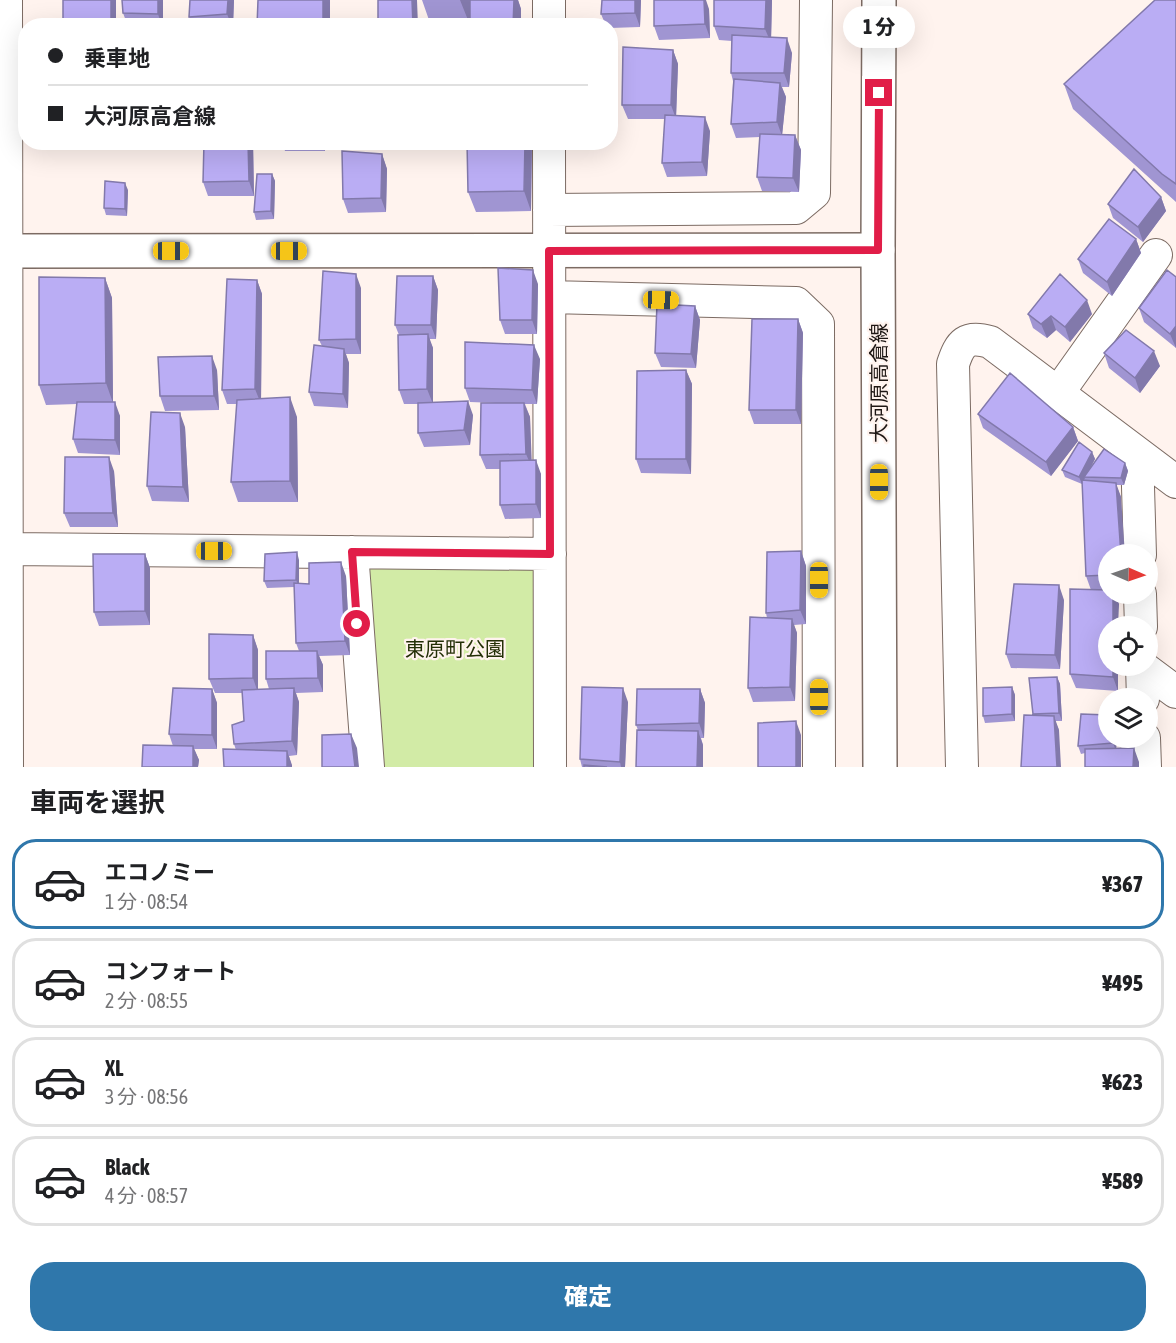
<!DOCTYPE html>
<html lang="ja">
<head>
<meta charset="utf-8">
<style>
  :root { --surface:#fff; --page:#f2f2f2; --text:#202124; --muted:#757577; --line:#e0e0e0; --accent:#2f77ab }
  body { margin:0; font-family:"Asap Condensed","Noto Sans JP",sans-serif; background:var(--page); color:var(--text); height:100vh; display:flex; flex-direction:column; font-size:22px; white-space:nowrap }
  * { box-sizing:border-box; margin:0 }
  p { font-size:20px; color:var(--muted) }
  .icon { flex:none; width:33px; height:33px; fill:none; stroke:currentColor; stroke-width:2; stroke-linecap:round; stroke-linejoin:round }
  .map { position:relative; height:767px; overflow:hidden }
  .drawer { display:flex; flex-direction:column; background:var(--surface); flex:1 }
  .drawer>* { flex:none }
  .top-card { position:absolute; left:18px; top:18px; width:600px; height:132px; border-radius:24px; box-shadow:0 6px 24px #0002; display:grid; align-content:center; height:132px; padding:0 30px; background:var(--surface) }
  .needle { width:39px; rotate:92deg }
  .fabs { position:absolute; left:1098px; top:544px; display:grid; gap:12px }
  .fabs a { display:grid; place-items:center; width:60px; height:60px; border-radius:50%; background:var(--surface); box-shadow:0 6px 24px #0002; font-size:30px }
  .end { position:absolute; width:27px; height:27px; margin:-14px; border:8px solid #e11d48; background:#fff; box-shadow:0 0 0 3px #fff }
  .from { border-radius:50% }
  .bubble { position:absolute; height:42px; border-radius:21px; background:var(--surface); box-shadow:0 6px 24px #0002; font-size:20px; font-weight:800; line-height:42px; text-align:center }
  .car { position:absolute; width:18px; height:36px; margin:-18px -9px; border-radius:8px; box-shadow:0 0 4px 2px #0007; background:linear-gradient(#f5c518 24%,#345 0 40%,#f5c518 0 76%,#345 0 86%,#f5c518 0) }
  .top-card b { display:flex; align-items:center; gap:21px; height:57px; font-size:22px }
  .top-card b+b { border-top:2px solid var(--line) }
  .top-card i { width:15px; height:15px; background:var(--text) }
  ul { padding:0; list-style:none }
  li { display:flex; align-items:center; gap:18px; height:90px; margin:0 12px 9px; padding:0 18px; border:3px solid var(--line); border-radius:24px }
  li div { flex:1 }
  li b { display:block; font-size:22px }
  li em { font-style:normal; font-weight:800 }
  li.selected { border-color:var(--accent) }
  li>.icon { width:54px; height:54px; stroke-width:1.5 }
  h2 { padding:0 30px; font-size:27px; line-height:72px }
  .primary-button { display:flex; gap:12px; margin-top:auto; padding:12px 30px }
  .primary-button a { flex:1; height:69px; border-radius:24px; background:var(--accent); color:#fff; font-size:24px; font-weight:800; line-height:69px; text-align:center }
  .map>svg:first-child { display:block }
  .green { fill:#d2eba6 }
  .lines { fill:none; stroke-linecap:round; stroke-linejoin:round }
  .minor-casing { stroke:#7c6b63; stroke-width:34 }
  .tertiary-casing { stroke:#7c6b63; stroke-width:36 }
  .secondary-casing { stroke:#7c6b63; stroke-width:36 }
  .minor { stroke:#fff; stroke-width:32 }
  .tertiary { stroke:#fff; stroke-width:33 }
  .secondary { stroke:#fff; stroke-width:33 }
  .wall { fill:#a095d2 }
  .shaded-wall { fill:#8279ab }
  .building { fill:#baadf4; stroke:#8279ab; stroke-width:1.5 }
  .route { stroke:#e11d48; stroke-width:8 }
  .labels { text-anchor:middle; dominant-baseline:central; stroke-width:4.5; stroke-linejoin:round; paint-order:stroke }
  .street-label { font-size:20px; fill:#1e1714; stroke:#fff3ee }
  .park-label { font-size:20px; fill:#232f06; stroke:#fff3ee }
</style>
</head>
<body>
<div class="map">
<svg width="1176" height="767" viewBox="0 0 1176 767">
  <rect width="100%" height="100%" fill="#fff3ee"/>
  <path class="green" d="M376,559L541,566L542,767H376L365,580Z"/>
  <g class="lines">
    <defs>
      <path id="minor" d="M6,0L7,767
        M549,0V26
        M549,142L550,767
        M549,210L796,208L814,193L816,0
        M549,297L796,303L818,324L819,767
        M1058,393L1156,255
        M1137,453L1140,555
        M7,549L550,554
        M352,552L368,767
        M1140,594L1141,627
        M1142,666L1143,699
        M1142,667L1176,692
        M1144,738L1145,767
        M962,767L953,364C960,343 966,335 990,342L1176,482"/>
      <path id="tertiary" d="M0,251L878,250"/>
      <path id="secondary" d="M879,0L878,250L880,767"/>
    </defs>
    <use href="#minor" class="minor-casing"/>
    <use href="#tertiary" class="tertiary-casing"/>
    <use href="#secondary" class="secondary-casing"/>
    <use href="#minor" class="minor"/>
    <use href="#tertiary" class="tertiary"/>
    <use href="#secondary" class="secondary"/>
  </g>
  <path class="wall" d="M163,0V26H120L126,21L123,13Z
    M234,0L233,24L236,26H192L189,17Z
    M422,0H518L521,9V26H470V18L468,20H429Z
    M641,0L640,27L610,28V26H606L601,14Z
    M714,0H772L771,37L792,53L789,87H782L786,97L782,135H795L801,150L799,192L762,191L757,177L760,137L736,138L731,124L733,81L731,73L732,41L719,40L714,26Z
    M1176,0V202L1073,109L1064,84Z
    M709,9L710,38L659,40L654,26Z
    M673,50L678,64L676,116L710,131L707,176L667,177L662,163L665,119H628L622,105Z
    M204,142H253L254,196H208L203,182Z
    M282,142H325V151H285Z
    M344,142H383V146L346,148Z
    M532,142L531,211L476,212L468,192Z
    M382,154L387,169L386,212L348,213L343,199Z
    M272,174L275,181L274,219L256,220L254,212Z
    M128,190L127,216L106,215L104,208Z
    M1161,197L1166,211L1143,242L1113,218L1108,204Z
    M1136,239L1141,253L1112,296L1083,273L1078,259Z
    M433,276L438,290L436,339H429L433,348V402L473,415L470,445L424,447L418,433V404H404L399,390V335L395,325Z
    M1176,277V348L1144,322L1139,308Z
    M105,278L112,298L113,402L120,416V455L78,453L73,439L77,404L46,405L39,385Z
    M257,280L262,294L261,399L297,417L298,502H238L231,482L237,404H227L222,390Z
    M538,284L537,334H505L500,320Z
    M361,288V354H346L349,363L348,408L314,406L309,392L322,346L319,340Z
    M695,306L700,320L696,368L661,367L655,353Z
    M1028,314H1092L1070,342L1056,330L1047,338L1033,328Z
    M798,319L803,333L801,424H754L749,410Z
    M1104,353L1160,366L1140,393L1109,368Z
    M540,359L537,404H525L530,417L531,460L541,474V518L505,519L500,505V469H486L480,455L496,403L470,402L465,388Z
    M217,370L219,410L165,411L160,396Z
    M686,370L692,384L691,474L641,473L636,459Z
    M978,414L1073,427L1078,441L1051,476L983,428Z
    M185,427L189,502L152,501L147,486Z
    M1092,452L1095,459L1090,468L1125,463L1128,471L1124,485H1116L1121,497L1108,555V589L1097,590L1119,604L1108,666H1118V691L1076,688L1070,674L1091,590L1086,576L1083,482L1082,484L1065,477L1062,470Z
    M114,471L118,527H70L64,513Z
    M801,551L806,566V624L794,625L797,633L795,701L753,702L748,688L767,618L766,613Z
    M145,554L150,568V625L99,626L94,612Z
    M299,560V584H309L346,576L350,655L319,656L323,665V692L296,693L299,702L297,755L289,756L292,767H224L236,750L234,744L244,721L242,693H215L209,679L253,635L258,650V689H269L266,679L299,651L296,643L294,587L267,588L264,581Z
    M1064,600L1060,669L1011,668L1006,654Z
    M1057,677L1060,684L1062,721H1055L1059,730L1033,716V714Z
    M1012,687L1015,695V721L985,723L983,716Z
    M212,689L217,703V749H194L199,760L198,767H142L173,746L169,734Z
    M700,689L705,703L704,738H701L703,745V767H636L638,730L636,725Z
    M628,702L625,767H582L580,759Z
    M1117,738L1116,749L1139,762L1085,753L1081,754L1078,746Z"/>
  <path class="shaded-wall" d="M111,0H116V26H111Z
    M158,0H163V26H162L158,14Z
    M228,0H234L233,26H232L227,14Z
    M323,0H330V26H323Z
    M412,0H417L418,26H413Z
    M460,0H472L477,13L468,20Z
    M514,0H518L521,9V26H513Z
    M635,0H641L640,27L635,13Z
    M704,0H706L709,9L710,38L705,24Z
    M766,0H772L771,43L765,29Z
    M787,38L792,53L789,87L784,73Z
    M673,50L678,64L676,119L671,105Z
    M780,83L786,97L782,136L777,122Z
    M705,117L710,131L707,176L702,162Z
    M795,135L801,150L799,192L793,178Z
    M248,142H253L254,196L249,181Z
    M322,142H325V151Z
    M525,142H532L531,211L524,191Z
    M382,154L387,169L386,212L381,198Z
    M272,174L275,181L274,219L271,211Z
    M125,183L128,190L127,216L125,209Z
    M1161,197L1166,211L1143,242L1138,227Z
    M1136,239L1141,253L1112,296L1107,282Z
    M533,270L538,284L537,334L532,320Z
    M356,274L361,288V354L356,339Z
    M433,276L438,290L436,339L431,325Z
    M105,278L112,298L113,403L106,383Z
    M257,280L262,294L261,404L255,389Z
    M1087,300L1092,314L1070,342L1065,327Z
    M695,306L700,320L696,368L691,354Z
    M1051,316L1056,330L1047,338L1041,324Z
    M798,319L803,333L801,424L796,410Z
    M1176,326V348L1170,334Z
    M428,334L433,348V404L427,389Z
    M534,345L540,359L537,404L532,390Z
    M344,349L349,363L348,408L343,394Z
    M1154,351L1160,366L1140,393L1135,378Z
    M212,356L217,370L219,410L214,396Z
    M686,370L692,384L691,474L686,459Z
    M290,397L297,417L298,502L290,481Z
    M468,401L473,415L470,445L464,430Z
    M115,402L120,416V455L115,440Z
    M524,403L530,417L532,468L526,454Z
    M180,413L185,427L189,502L183,487Z
    M1073,427L1078,441L1051,476L1046,462Z
    M1092,452L1095,459L1086,477H1084L1085,478L1082,484L1079,477Z
    M109,457L114,471L118,527L113,513Z
    M536,460L541,474V518L536,504Z
    M1125,463L1128,471L1124,485L1121,478Z
    M1116,483L1121,497L1125,555H1121Z
    M801,551L806,566V624L800,610Z
    M297,552L299,560V587L296,580Z
    M145,554L150,568V625L145,611Z
    M341,562L346,576L350,655L345,641Z
    M1059,585L1064,600L1060,669L1055,655Z
    M1113,594H1115L1119,604L1118,627H1113Z
    M792,619L797,633L795,701L790,687Z
    M253,635L258,650V693L253,678Z
    M317,651L323,665V692L318,678Z
    M1113,666H1118V691L1113,677Z
    M1057,677L1060,684L1062,721L1059,713Z
    M1012,687L1015,695V721L1012,714Z
    M294,688L299,702L297,755L292,741Z
    M623,688L628,702L625,767H621L620,762Z
    M212,689L217,703V749L212,735Z
    M700,689L705,703L704,738L699,723Z
    M1054,716L1059,730L1061,767H1057Z
    M796,721L801,735V767H796Z
    M698,731L703,745V767H697Z
    M351,734L357,748L359,767H355Z
    M1113,738H1117L1116,751L1113,743Z
    M193,746L199,760L198,767H193Z
    M1134,748L1139,762V767H1133Z
    M287,751L292,765V767H287Z"/>
  <path class="building" d="M63,0H111V26H63Z
    M122,0H158V14L123,13Z
    M190,0H228L227,14L189,17Z
    M258,0H323V26H257Z
    M378,0H412L413,26H378Z
    M470,0H514L513,26H470Z
    M602,0H635V13L601,14Z
    M654,0H704L705,24L654,26Z
    M714,0H766L765,29L714,26Z
    M1155,0H1176V184L1162,174L1064,84Z
    M120,21H156L157,26H120Z
    M200,22L235,24V26H200Z
    M732,35L787,38L784,73H731Z
    M623,47L673,50L671,105H622Z
    M734,79L780,83L777,122L731,124Z
    M665,115L705,117L702,162L662,163Z
    M760,134L795,135L793,178L757,177Z
    M204,142H248L249,181L203,182Z
    M467,142H525L524,191L468,192Z
    M342,151L382,154L381,198L343,199Z
    M1134,169L1161,197L1138,227L1108,204Z
    M257,174H272L271,211L254,212Z
    M105,181L125,183V209L104,208Z
    M1109,219L1136,239L1107,282L1078,259Z
    M498,268L533,270L532,320H500Z
    M1167,270L1176,277V326L1170,334L1139,308Z
    M323,271L356,274V339L319,340Z
    M1060,274L1087,300L1065,327L1051,316L1041,324L1028,314Z
    M397,276H433L431,325H395Z
    M39,277L105,278L106,383L39,385Z
    M227,279L257,280L255,389L222,390Z
    M657,304L695,306L691,354L655,353Z
    M752,319H798L796,410H749Z
    M1126,330L1154,351L1135,378L1104,353Z
    M428,334L427,389L399,390L398,335Z
    M465,342L534,345L532,390L465,388Z
    M314,345L344,349L343,394L309,392Z
    M212,356L214,396H160L158,357Z
    M686,370V459H636L637,371Z
    M1010,373L1073,427L1046,462L978,414Z
    M290,397V481L231,482L237,400Z
    M468,401L464,430L418,433V403Z
    M77,402H115V440L73,439Z
    M481,403H524L526,454L480,455Z
    M151,412L180,413L183,487L147,486Z
    M1079,442L1092,452L1079,477L1062,470Z
    M1104,449L1125,463L1121,478L1084,477Z
    M65,457H109L113,513H64Z
    M536,460V504L500,505V461Z
    M1082,480L1116,483L1121,555H1108V575L1086,576Z
    M801,551L800,610L766,613L767,552Z
    M297,552L296,580L264,581L265,554Z
    M93,554H145V611L94,612Z
    M341,562L345,641L296,643L294,583L309,584V563Z
    M1014,584L1059,585L1055,655L1006,654Z
    M1070,589L1108,590V594H1113V627H1108V666H1113V677L1070,674Z
    M750,617L792,619L790,687L748,688Z
    M209,634L253,635V678L209,679Z
    M266,651H317L318,678L266,679Z
    M1057,677L1059,713L1033,714L1029,678Z
    M582,687L623,688L620,762L580,759Z
    M1012,687V714L983,716V688Z
    M173,688L212,689V735L169,734Z
    M294,688L292,741L234,744L232,725L244,721L242,690Z
    M637,689H700L699,723L636,725Z
    M1081,714L1108,715V738H1113V743L1078,746Z
    M1024,715L1054,716L1057,767H1021Z
    M796,721V767H758V723Z
    M637,730L698,731L697,767H636Z
    M351,734L355,767H322V735Z
    M143,745L193,746V767H142Z
    M1134,748L1133,767H1085V749Z
    M223,749L287,751V767H224Z
    M584,765L607,767H584Z"/>
  <g class="lines">
    <path class="route" d="M357,624L352,552L550,554L549,251L878,250L879,93"/>
  </g>
  <g class="labels">
    <g class="street-label">
      <text transform="translate(878 383) rotate(-90)">大河原高倉線</text>
    </g>
    <g class="park-label">
      <text x="455" y="648">東原町公園</text>
    </g>
  </g>
</svg>
<div class="fabs">
<a><svg class="needle" viewBox="-14 -14 28 28"><path d="M0-13l5 13h-10z" fill="#e53935"/><path d="M0 13l5-13h-10z" fill="#757577"/></svg></a>
<a><svg class="icon" aria-label="locate" viewBox="0 0 24 24"><circle cx="12" cy="12" r="6"/><path d="M12 2v4M12 18v4M2 12h4M18 12h4"/></svg></a>
<a><svg class="icon" aria-label="layers" viewBox="0 0 24 24"><path d="M12 4l9 5-9 5-9-5zM3 14l9 5 9-5"/></svg></a>
</div>
<i class="end from" style="left:357px;top:624px"></i>
<i class="end" style="left:879px;top:93px"></i>
<div class="bubble" style="left:843px;top:6px;width:72px">1 分</div>
<i class="car" style="left:171px;top:251px;rotate:90deg"></i>
<i class="car" style="left:289px;top:251px;rotate:90deg"></i>
<i class="car" style="left:661px;top:300px;rotate:92deg"></i>
<i class="car" style="left:879px;top:482px;rotate:180deg"></i>
<i class="car" style="left:214px;top:551px;rotate:90deg"></i>
<i class="car" style="left:819px;top:580px;rotate:180deg"></i>
<i class="car" style="left:819px;top:697px;rotate:0deg"></i>
<div class="top-card">
<b><i class="from"></i>乗車地</b>
<b><i></i>大河原高倉線</b>
</div>
</div>
<section class="drawer">
<h2>車両を選択</h2>
<ul>
<li class="selected"><svg class="icon" aria-label="car" viewBox="0 0 24 24"><path d="M5 17H2v-5l4-1 3-4h7l3 4 3 1v5h-3M9 17h6M6 11h13"/><circle cx="7" cy="17" r="2"/><circle cx="17" cy="17" r="2"/></svg><div><b>エコノミー</b><p>1 分 · 08:54</p></div><em>¥367</em></li>
<li><svg class="icon" aria-label="car" viewBox="0 0 24 24"><path d="M5 17H2v-5l4-1 3-4h7l3 4 3 1v5h-3M9 17h6M6 11h13"/><circle cx="7" cy="17" r="2"/><circle cx="17" cy="17" r="2"/></svg><div><b>コンフォート</b><p>2 分 · 08:55</p></div><em>¥495</em></li>
<li><svg class="icon" aria-label="car" viewBox="0 0 24 24"><path d="M5 17H2v-5l4-1 3-4h7l3 4 3 1v5h-3M9 17h6M6 11h13"/><circle cx="7" cy="17" r="2"/><circle cx="17" cy="17" r="2"/></svg><div><b>XL</b><p>3 分 · 08:56</p></div><em>¥623</em></li>
<li><svg class="icon" aria-label="car" viewBox="0 0 24 24"><path d="M5 17H2v-5l4-1 3-4h7l3 4 3 1v5h-3M9 17h6M6 11h13"/><circle cx="7" cy="17" r="2"/><circle cx="17" cy="17" r="2"/></svg><div><b>Black</b><p>4 分 · 08:57</p></div><em>¥589</em></li>
</ul>
<div class="primary-button"><a>確定</a></div>
</section>
</body>
</html>
